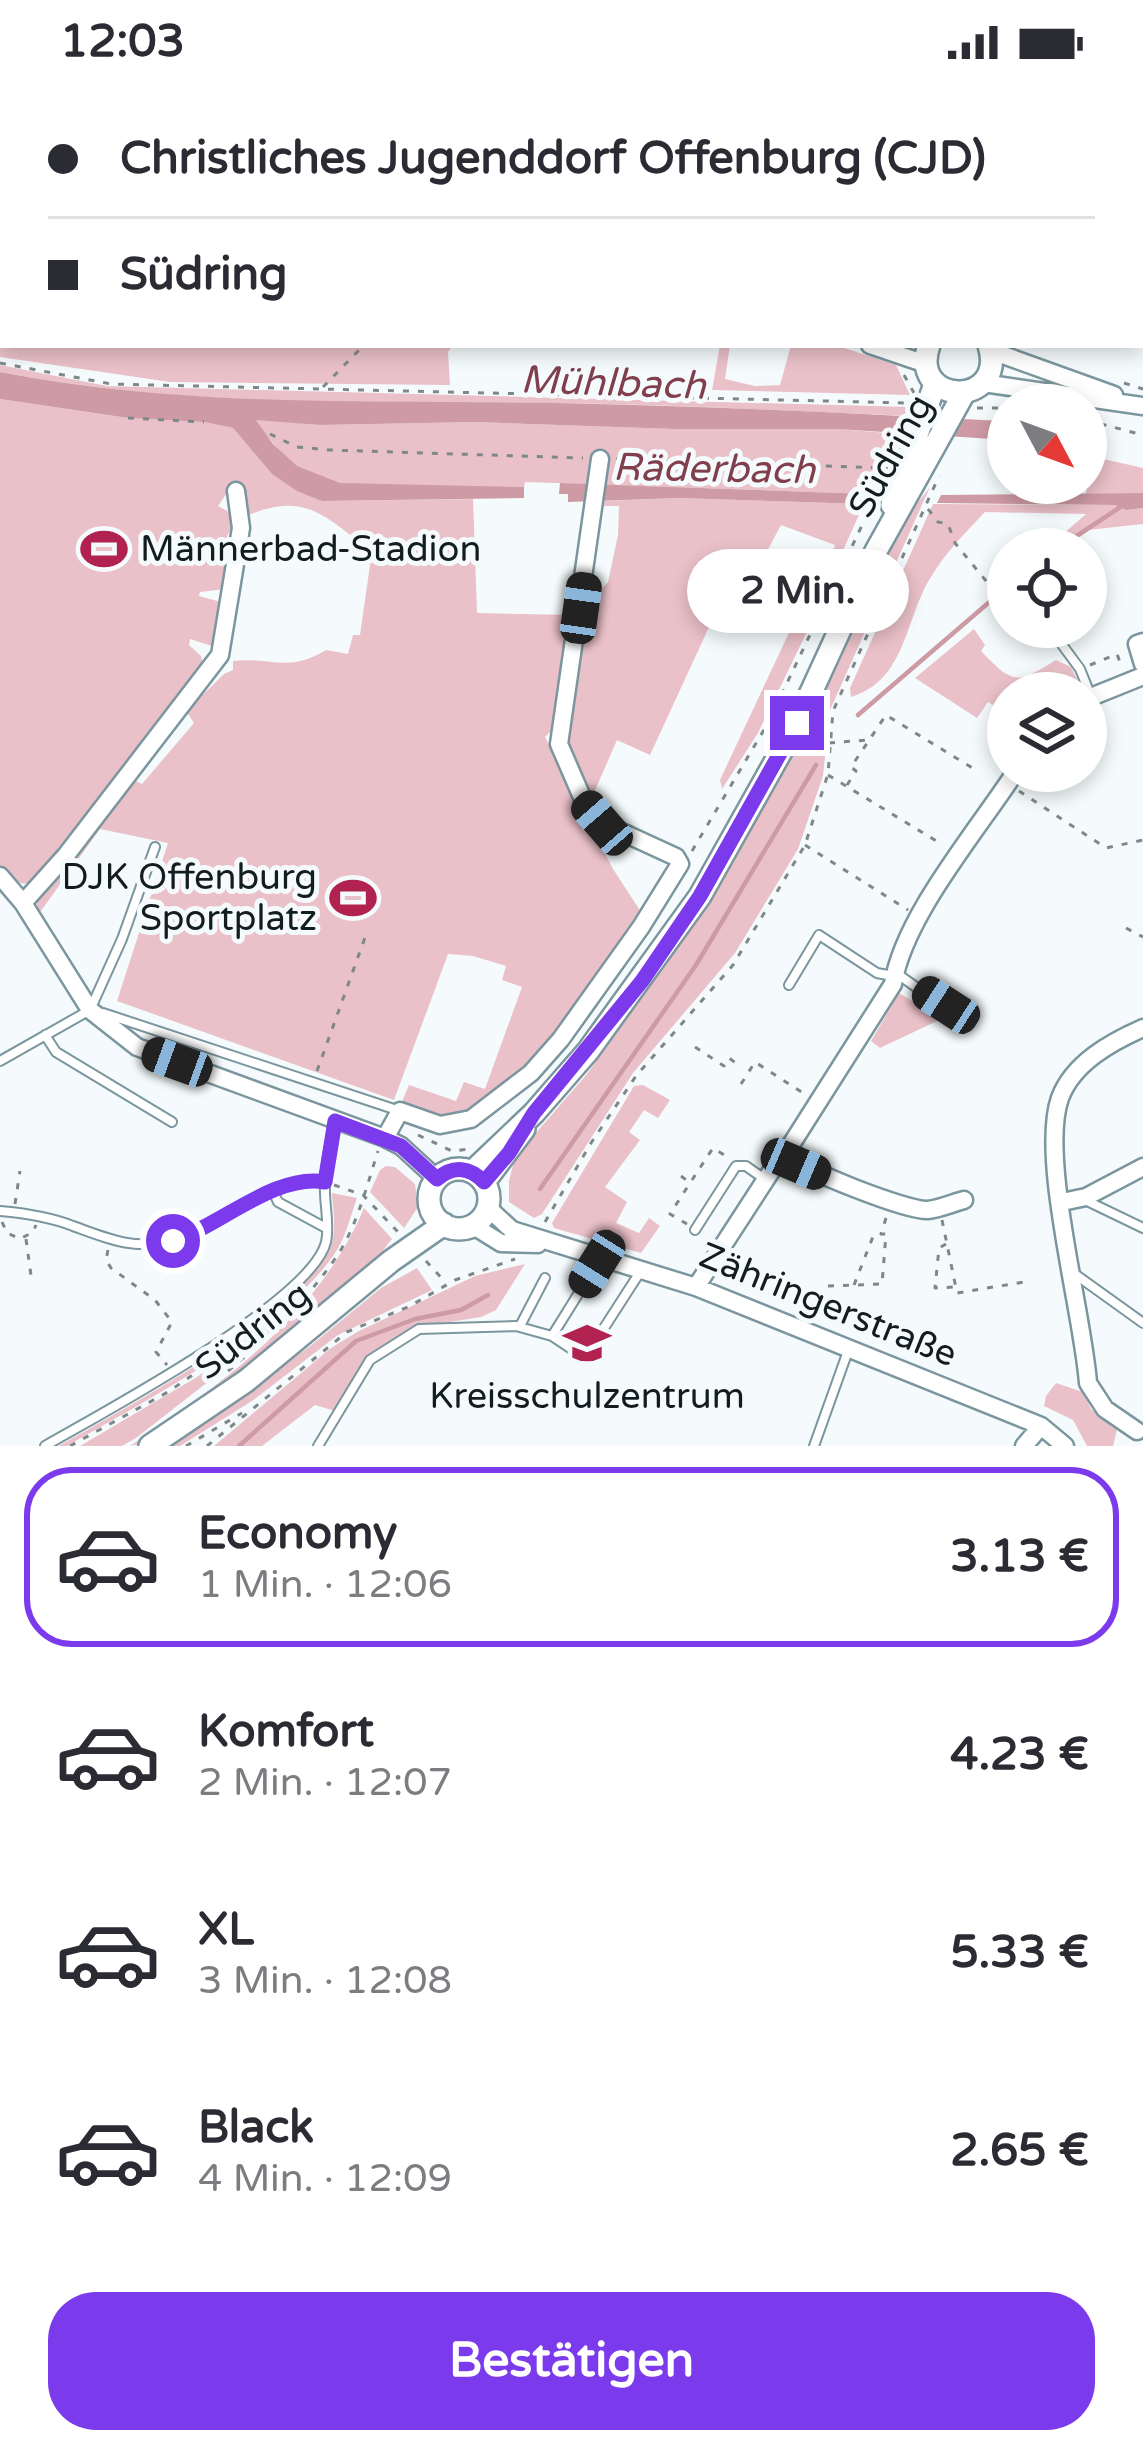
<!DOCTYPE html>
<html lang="de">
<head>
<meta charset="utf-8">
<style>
  :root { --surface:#fff; --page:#f2f2f3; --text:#2b2b33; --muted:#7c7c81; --line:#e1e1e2; --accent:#7c3aed }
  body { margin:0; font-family:"Varela Round",sans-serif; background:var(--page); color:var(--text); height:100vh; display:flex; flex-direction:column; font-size:45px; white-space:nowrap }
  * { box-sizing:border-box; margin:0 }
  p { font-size:39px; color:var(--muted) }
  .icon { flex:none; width:66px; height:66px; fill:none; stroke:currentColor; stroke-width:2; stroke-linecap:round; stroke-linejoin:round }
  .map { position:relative; height:1362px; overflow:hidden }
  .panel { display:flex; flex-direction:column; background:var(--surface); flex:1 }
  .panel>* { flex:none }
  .banner { position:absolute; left:0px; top:0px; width:1143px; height:264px; box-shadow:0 6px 18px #0003; display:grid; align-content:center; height:264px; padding:0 48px; background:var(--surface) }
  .needle { width:78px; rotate:131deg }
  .controls { position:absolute; left:987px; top:300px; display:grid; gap:24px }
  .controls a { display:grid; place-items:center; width:120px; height:120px; border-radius:50%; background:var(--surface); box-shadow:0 6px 18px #0003; font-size:60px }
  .end { position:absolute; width:54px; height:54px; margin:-27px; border:15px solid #7c3aed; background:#fff; box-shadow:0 0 0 6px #fff }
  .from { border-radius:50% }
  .bubble { position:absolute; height:84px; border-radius:42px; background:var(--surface); box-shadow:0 6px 18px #0003; font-size:39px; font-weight:700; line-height:84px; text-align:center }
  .car { position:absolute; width:36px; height:72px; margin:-36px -18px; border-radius:15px; box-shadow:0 0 9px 3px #0007; background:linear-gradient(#222 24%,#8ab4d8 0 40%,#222 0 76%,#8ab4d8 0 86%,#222 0) }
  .banner b { display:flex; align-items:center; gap:42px; height:114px; font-size:45px }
  .banner b+b { border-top:3px solid var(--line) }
  .banner i { width:30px; height:30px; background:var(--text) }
  ul { padding:21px 0 0; list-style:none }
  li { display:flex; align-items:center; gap:36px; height:180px; margin:0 24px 18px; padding:0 24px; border:6px solid transparent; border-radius:48px }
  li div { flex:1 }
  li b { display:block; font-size:45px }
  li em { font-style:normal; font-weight:700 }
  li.selected { border-color:var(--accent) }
  li>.icon { width:108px; height:108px; stroke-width:1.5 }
  .cta { display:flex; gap:24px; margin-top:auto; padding:24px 48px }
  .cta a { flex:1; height:138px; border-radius:48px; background:var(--accent); color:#fff; font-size:48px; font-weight:700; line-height:138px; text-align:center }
  .status { display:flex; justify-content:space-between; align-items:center; height:84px; padding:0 60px; background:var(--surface); direction:ltr }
  .status svg { height:33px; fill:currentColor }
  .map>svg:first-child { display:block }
  .green { fill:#eac1c8 }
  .water { fill:#ce9aa3 }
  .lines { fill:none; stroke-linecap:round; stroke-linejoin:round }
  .stream { stroke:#ce9aa3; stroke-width:4.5 }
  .service-casing { stroke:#7b969e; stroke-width:12 }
  .minor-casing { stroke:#7b969e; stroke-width:21 }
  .tertiary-casing { stroke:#7b969e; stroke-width:26 }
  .path { stroke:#7e8789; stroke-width:3; stroke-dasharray:6 9; stroke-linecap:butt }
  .service { stroke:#fff; stroke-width:8 }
  .minor { stroke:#fff; stroke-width:16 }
  .tertiary { stroke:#fff; stroke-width:21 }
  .route { stroke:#7c3aed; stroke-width:15 }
  .labels { text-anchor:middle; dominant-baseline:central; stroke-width:10; stroke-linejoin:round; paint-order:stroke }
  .street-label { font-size:36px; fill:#121d20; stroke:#f5fbfd }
  .poi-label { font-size:36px; fill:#121d20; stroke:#f5fbfd; text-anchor:start }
  .water-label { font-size:39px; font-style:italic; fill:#813e4c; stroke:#f5fbfd }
</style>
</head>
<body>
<div class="status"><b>12:03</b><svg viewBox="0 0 49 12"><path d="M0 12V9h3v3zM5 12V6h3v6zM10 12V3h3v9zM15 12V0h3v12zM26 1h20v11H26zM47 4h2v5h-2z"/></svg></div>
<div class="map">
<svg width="1143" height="1362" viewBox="0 0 1143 1362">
  <rect width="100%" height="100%" fill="#f5fbfd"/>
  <path class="green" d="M0,0H182L3,3V261H453L448,268L450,301L170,298L0,273Z
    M720,261H730L725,295L755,302L780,301L791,261H835L896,281L910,311L712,306Z
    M0,281L107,302L912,323V332C790,327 668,320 546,319C364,318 179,323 0,288Z
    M0,315L128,334L204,338L233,344L272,390L322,417L473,415L477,529L573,531L555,643L545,653L613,785L641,828C605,881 519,1018 455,1032C435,1037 420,1026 402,1018L409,1001L456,1017L464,998L485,1005L522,903L502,896L506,882L473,872L448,870L394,1016L117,917L168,759L100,745L38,831L37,817L132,695L142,700L194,639L186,627L224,590L233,586V577C273,573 288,589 326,566L348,570L353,551H360L370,481L360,479L362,460C322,429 301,409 249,431L231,403L218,422L233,430C235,444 226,447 226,461C226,481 230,482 225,505L200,508L199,512L221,518L215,563L190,555L189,561L201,572L203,580C180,612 53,791 30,799C17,803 8,789 0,781Z
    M255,335L320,341L476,338L674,345H837L901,350L868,410L525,398L524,403C476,402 356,409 316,393C289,382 271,358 255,335Z
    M1090,372L1143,384V409L1086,410Z
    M930,403L830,626L823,692L798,765L735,869L633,989L542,1130L534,1134L509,1118V1097L515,1073L587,990L718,806L812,636L907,432Z
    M679,414L864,420L825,506L818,504L835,461L781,441L765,471L745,465L650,671L617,656L593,711L594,723L564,655L583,525L608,498L618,451L619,422H603V417Z
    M933,420L1116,421L1126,426L1143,424V440L1088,446L1063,465H1046L1086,430L985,428C966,448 945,469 931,493C905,533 907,596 851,613L850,604Z
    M801,523L817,527L758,649L722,705L720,696Z
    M974,545L985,561L981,567C1013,600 1016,601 1056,576L1071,583L1080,602L1070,609H1008V631L988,618L977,634L915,594Z
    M899,909L935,931L937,937L880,964L871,957Z
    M643,1001L670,1016L658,1034L644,1026L629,1048L640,1056L605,1103L627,1118L616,1139L639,1149L649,1134L660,1142L641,1169L554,1144L552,1139L634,1002Z
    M386,1082L395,1083L415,1100L418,1123L404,1144L370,1108L380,1086Z
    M332,1109L357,1114C351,1131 346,1151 337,1166C290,1241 144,1318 67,1362H59C124,1325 299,1230 330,1165C337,1149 333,1126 332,1109Z
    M364,1124L392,1155L373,1179L239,1292L144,1359L130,1362C222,1300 320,1230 364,1124Z
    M525,1180L496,1226L481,1233L418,1243L367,1274L335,1327L315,1321L262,1362H214L331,1264L357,1248L475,1192Z
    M417,1184L432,1206L338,1251L252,1317L180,1362H169L309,1263L381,1204Z
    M297,1217L287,1234L269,1250L136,1354L122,1362H80L197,1293Z
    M1056,1299L1083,1308L1091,1325L1117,1346L1113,1362H1087L1073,1336L1044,1322L1046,1312Z"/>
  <path class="water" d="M0,288C183,324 370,316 556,319C705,322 854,329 1003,337H1008V356L837,345H674L476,338L320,341L256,336L273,360L297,382L340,399L524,403V414L322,417L297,407L272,390L233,344L204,338L128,334L0,315Z
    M560,399L868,410L864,420L679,414L568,418V410H559Z
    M1143,409V424L1126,426L1115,421L937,419L941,411Z"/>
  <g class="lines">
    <path class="stream" d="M1057,465L1122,422
      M858,631L1008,502
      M540,1105L696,881L816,681
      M239,1362L356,1257L415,1235L461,1226L488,1211"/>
    <defs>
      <path id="service" d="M329,0L330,3
        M650,0L657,3
        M457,3L459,0
        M995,3L996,0
        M1049,543L1080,585L1090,610
        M899,891L951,928
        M789,901L819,851L877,889L893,892
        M103,929L400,1027
        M45,951L56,968L172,1038
        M0,977L90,926L122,855L155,763
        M273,1107L278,1118L326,1144
        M1085,1116L1143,1144
        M0,1127C24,1129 50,1133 73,1142C109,1155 132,1166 172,1157C224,1146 268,1088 324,1098
        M695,1146L736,1082H746L763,1094
        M1072,1188L1143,1239
        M520,1242L545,1194
        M552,1252L600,1175
        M45,1362C102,1329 311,1218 326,1158C330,1141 324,1119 325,1102C325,1081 330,1059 335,1038
        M318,1362L370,1276L419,1245L516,1242L552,1252L576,1268L595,1258L642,1185
        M814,1362L848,1267"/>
      <path id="minor" d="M870,261L926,280
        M992,267L1114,311
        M983,299L1143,322
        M1143,558L1137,560L1143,580
        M1086,615L1143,592
        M0,792L23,819L90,926L137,963L385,1054L401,1062L437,1095
        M23,819L67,770L220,571L241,444L236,407
        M385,1054L400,1027L440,1041L471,1035L531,989L561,955L641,843L680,780L676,773L602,739L585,720L559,660L600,375
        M787,1067L893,900C904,832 977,747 1016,687
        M787,1071C802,1086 907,1127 928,1126C939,1125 953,1119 964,1116
        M1062,1118L1086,1113L1143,1083
        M487,1123L512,1146L696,1203L1041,1342L1065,1362
        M472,1141L501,1159L538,1160
        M696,1203L781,1072
        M1137,1347L1105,1325L1088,1299C1083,1229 1039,1073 1060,1014C1073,979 1111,958 1143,944
        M1024,1362L1041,1342"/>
      <path id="tertiary" d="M1073,3L1074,0
        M929,261C908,322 1008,325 989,261
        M892,421L935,300
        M429 1115a30 30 0 1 1 60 0a30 30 0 1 1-60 0Z
        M472,1088L534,1029L588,967L700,812L797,639L876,467L964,309
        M484,1098L524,1045
        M150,1362L246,1297L391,1177L444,1140"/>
    </defs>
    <use href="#service" class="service-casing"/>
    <use href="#minor" class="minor-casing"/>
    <use href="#tertiary" class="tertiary-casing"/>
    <path class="path" d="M592,0L599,3
      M901,0L907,3
      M168,3H207
      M801,3L803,0
      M874,3L876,0
      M885,3L886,0
      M1050,3L1052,0
      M1092,3L1094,0
      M1134,3L1135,0
      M0,150L3,148
      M0,279L111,300L908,319
      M904,291L914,309
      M1124,299L1143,305
      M323,303L364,261
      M977,324H1008
      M128,334L204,338
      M1086,336L1143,351
      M270,350L297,363L330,366L583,374
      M616,375L888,384
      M928,425L938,438L948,440L955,459L991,503L1008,492
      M1090,581L1117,570L1122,584
      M829,659L867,656
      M828,691L943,761
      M847,701L856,687L851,683L886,631L979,688
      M1019,707L1106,764L1143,756
      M805,761L908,826
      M692,767L768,639L875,414
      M1126,844L1143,853
      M695,963L724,982L729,974L737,980
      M317,987L367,848
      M741,1000L755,978L803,1009
      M418,1051L452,1067L470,1065
      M681,1092L690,1099L713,1064L729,1074
      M334,1101L363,1111L398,1148
      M15,1120L20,1087
      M942,1136L957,1209L1024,1198
      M2,1138L7,1149L20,1155L33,1148L36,1141
      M545,1138L591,1059L636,992L733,881L805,761L828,690L833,627L939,392
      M687,1140L670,1130L690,1099
      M26,1155L32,1199
      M946,1160L939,1164L935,1204L955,1203
      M108,1166L106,1176L111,1184L155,1216L172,1238L156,1268L167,1281
      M426,1177L446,1199
      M854,1201L874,1150H879
      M828,1202L882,1200L886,1150H881L886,1134
      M228,1287C270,1252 306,1217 337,1172C357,1142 367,1101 378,1067
      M70,1362L168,1308L246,1254
      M186,1362L242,1329
      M207,1362L347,1248L410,1222L455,1196L515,1175"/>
    <use href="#service" class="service"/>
    <use href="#minor" class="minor"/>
    <use href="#tertiary" class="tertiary"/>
  </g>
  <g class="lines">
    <path class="route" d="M173,1157C220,1142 275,1089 325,1098L335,1037L401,1062L437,1095C453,1081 470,1083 484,1098L509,1069L534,1029L642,897L700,812L797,639"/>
  </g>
  <defs>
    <symbol id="stadium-bare" viewBox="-9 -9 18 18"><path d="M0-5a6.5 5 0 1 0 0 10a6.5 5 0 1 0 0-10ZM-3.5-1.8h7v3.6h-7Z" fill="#b22251" stroke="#f5fbfd" stroke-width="2.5" paint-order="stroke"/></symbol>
    <symbol id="school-bare" viewBox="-9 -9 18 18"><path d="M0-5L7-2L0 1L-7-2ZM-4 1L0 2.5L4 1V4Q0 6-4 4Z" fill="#b22251" stroke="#f5fbfd" stroke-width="2.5" paint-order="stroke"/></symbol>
  </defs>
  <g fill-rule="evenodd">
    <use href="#stadium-bare" x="71" y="432" width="66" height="66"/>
    <use href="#stadium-bare" x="320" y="781" width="66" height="66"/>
    <use href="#school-bare" x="554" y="1226" width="66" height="66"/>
  </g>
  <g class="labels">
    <g class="street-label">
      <text transform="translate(891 372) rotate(-61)">Südring</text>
      <text transform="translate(828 1221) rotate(22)">Zähringerstraße</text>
      <text transform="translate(253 1247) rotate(-38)">Südring</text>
    </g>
    <g class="poi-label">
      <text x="140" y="465">Männerbad-Stadion</text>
      <text x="317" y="793" text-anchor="end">DJK Offenburg<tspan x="317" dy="41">Sportplatz</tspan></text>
      <text x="587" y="1312" text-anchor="middle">Kreisschulzentrum</text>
    </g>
    <g class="water-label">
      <text transform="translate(613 299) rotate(2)">Mühlbach</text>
      <text transform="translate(714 385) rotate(1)">Räderbach</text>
    </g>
  </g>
</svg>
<div class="controls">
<a><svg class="needle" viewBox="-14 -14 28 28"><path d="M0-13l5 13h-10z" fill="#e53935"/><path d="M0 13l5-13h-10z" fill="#7c7c81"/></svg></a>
<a><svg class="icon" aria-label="locate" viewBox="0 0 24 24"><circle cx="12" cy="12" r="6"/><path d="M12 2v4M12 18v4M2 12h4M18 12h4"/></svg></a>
<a><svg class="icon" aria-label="layers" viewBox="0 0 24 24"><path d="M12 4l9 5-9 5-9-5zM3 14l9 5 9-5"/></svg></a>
</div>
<i class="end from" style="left:173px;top:1157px"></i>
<i class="end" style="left:797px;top:639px"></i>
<div class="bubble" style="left:687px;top:465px;width:222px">2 Min.</div>
<i class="car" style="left:581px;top:524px;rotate:8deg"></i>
<i class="car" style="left:602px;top:739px;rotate:319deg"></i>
<i class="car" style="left:946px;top:921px;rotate:303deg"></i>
<i class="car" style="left:177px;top:978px;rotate:290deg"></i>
<i class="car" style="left:796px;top:1080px;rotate:113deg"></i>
<i class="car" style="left:597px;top:1180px;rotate:212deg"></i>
<div class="banner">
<b><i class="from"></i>Christliches Jugenddorf Offenburg (CJD)</b>
<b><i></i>Südring</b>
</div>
</div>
<section class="panel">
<ul>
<li class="selected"><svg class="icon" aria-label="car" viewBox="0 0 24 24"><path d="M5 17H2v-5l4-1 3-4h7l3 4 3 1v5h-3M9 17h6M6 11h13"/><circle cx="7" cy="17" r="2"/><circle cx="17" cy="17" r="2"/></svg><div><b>Economy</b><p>1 Min. · 12:06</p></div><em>3.13 €</em></li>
<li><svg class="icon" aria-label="car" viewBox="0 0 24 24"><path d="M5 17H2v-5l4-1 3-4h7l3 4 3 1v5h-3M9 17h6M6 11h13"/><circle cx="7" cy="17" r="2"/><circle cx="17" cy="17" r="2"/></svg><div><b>Komfort</b><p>2 Min. · 12:07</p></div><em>4.23 €</em></li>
<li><svg class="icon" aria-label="car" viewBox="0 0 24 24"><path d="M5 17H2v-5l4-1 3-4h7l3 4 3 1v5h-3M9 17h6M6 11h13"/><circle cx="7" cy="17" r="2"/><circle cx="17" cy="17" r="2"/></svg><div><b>XL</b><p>3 Min. · 12:08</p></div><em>5.33 €</em></li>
<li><svg class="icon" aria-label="car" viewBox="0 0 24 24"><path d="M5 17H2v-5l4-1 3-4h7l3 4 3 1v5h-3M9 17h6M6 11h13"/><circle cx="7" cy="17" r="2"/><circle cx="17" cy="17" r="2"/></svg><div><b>Black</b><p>4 Min. · 12:09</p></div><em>2.65 €</em></li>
</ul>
<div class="cta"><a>Bestätigen</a></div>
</section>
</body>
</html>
